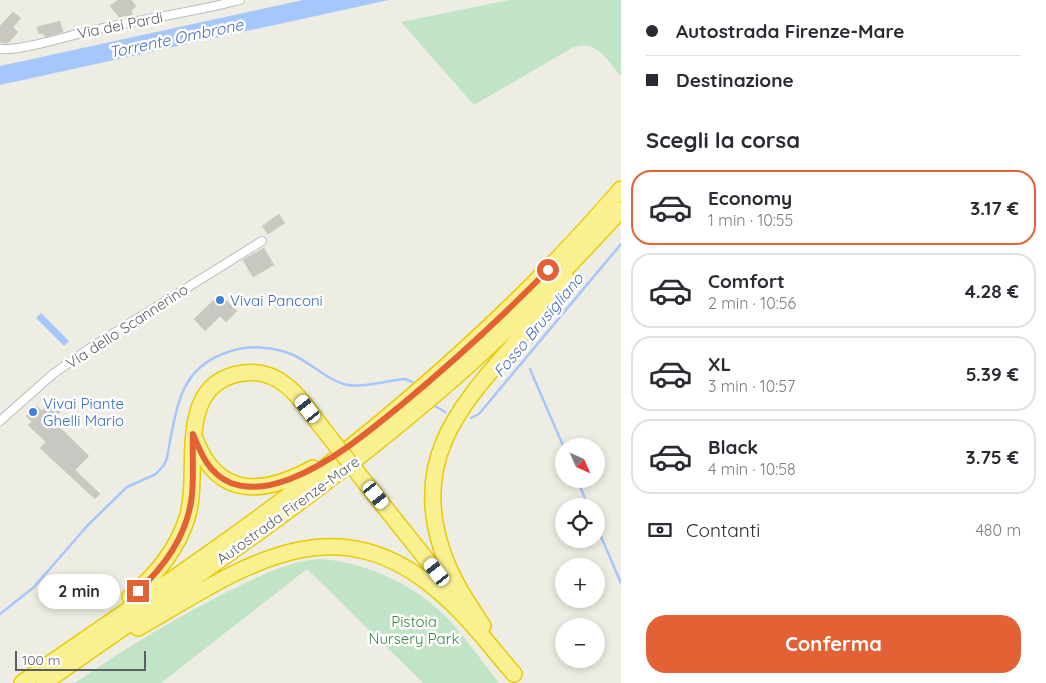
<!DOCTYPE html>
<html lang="it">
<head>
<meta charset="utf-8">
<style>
  :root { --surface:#fff; --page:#f2f2f3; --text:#2b2b33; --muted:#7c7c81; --line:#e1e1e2; --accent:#e26135 }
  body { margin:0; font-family:Quicksand,sans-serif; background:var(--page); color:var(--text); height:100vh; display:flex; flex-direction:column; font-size:19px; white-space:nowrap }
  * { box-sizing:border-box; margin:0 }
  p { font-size:16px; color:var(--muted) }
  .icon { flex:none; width:28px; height:28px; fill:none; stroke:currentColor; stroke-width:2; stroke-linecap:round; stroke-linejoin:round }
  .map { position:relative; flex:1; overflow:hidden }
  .panel { display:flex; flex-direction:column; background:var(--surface); width:425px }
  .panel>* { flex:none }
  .guide { display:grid; align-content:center; height:110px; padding:0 25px; background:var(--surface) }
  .needle { width:32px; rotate:135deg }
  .buttons { position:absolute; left:555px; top:438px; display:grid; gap:10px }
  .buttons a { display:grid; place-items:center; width:50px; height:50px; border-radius:50%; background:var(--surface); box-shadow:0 2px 8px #0003; font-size:25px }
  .scale { position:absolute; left:15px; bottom:12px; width:131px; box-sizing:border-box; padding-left:5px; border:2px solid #5c5e64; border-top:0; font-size:14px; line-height:18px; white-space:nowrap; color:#5c5e64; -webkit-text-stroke:4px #fff; paint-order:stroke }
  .end { position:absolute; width:22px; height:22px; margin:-11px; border:6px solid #e26135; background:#fff; box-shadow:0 0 0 2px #fff }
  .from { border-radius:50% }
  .bubble { position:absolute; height:35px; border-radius:18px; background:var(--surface); box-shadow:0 2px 8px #0003; font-size:16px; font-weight:700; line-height:35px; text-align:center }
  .car { position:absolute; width:15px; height:30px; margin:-15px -8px; border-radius:6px; box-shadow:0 0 4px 1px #0007; background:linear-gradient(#fff 24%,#345 0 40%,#fff 0 76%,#345 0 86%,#fff 0) }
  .guide b { display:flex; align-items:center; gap:18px; height:48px; font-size:19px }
  .guide b+b { border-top:1px solid var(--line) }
  .guide i { width:12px; height:12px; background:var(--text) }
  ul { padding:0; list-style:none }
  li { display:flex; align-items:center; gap:15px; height:75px; margin:0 10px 8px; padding:0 15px; border:2px solid var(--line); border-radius:20px }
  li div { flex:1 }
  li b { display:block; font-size:19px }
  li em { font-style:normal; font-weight:700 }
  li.selected { border-color:var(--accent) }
  li>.icon { width:45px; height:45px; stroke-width:1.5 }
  h2 { padding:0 25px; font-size:22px; line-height:60px }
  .pay { display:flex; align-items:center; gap:12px; height:55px; padding:0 25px; font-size:19px }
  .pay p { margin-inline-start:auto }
  .button { display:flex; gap:10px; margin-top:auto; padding:10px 25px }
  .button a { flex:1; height:58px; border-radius:20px; background:var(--accent); color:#fff; font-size:20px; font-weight:700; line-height:58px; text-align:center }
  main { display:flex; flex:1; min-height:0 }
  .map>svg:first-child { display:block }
  .green { fill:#c1e4c7 }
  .water { fill:#a5c7fc }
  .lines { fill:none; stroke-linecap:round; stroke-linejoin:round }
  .stream { stroke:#a5c7fc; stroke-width:2.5 }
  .building { fill:#c9c7c1; stroke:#d2d0c2 }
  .street-casing { stroke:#bbbcc2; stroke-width:10 }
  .highway-casing { stroke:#e8ca09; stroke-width:18 }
  .street { stroke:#fff; stroke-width:8 }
  .highway { stroke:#f9f18f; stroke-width:15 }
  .highway-bridge-casing { stroke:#e8ca09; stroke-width:18; stroke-linecap:butt }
  .highway-bridge { stroke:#f9f18f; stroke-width:15 }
  .route { stroke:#e26135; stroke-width:6 }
  .shop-dot { fill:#3f7fe0; stroke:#fff; stroke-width:2 }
  .labels { text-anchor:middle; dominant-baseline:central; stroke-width:5; stroke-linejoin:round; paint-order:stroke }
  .street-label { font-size:15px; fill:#5c5e64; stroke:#fff }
  .shop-label { font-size:15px; fill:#366cbe; stroke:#fff; text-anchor:start }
  .park-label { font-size:15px; fill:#39854a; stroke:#fff }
  .water-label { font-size:16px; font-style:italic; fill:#496dbe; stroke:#fff }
</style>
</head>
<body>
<main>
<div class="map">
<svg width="621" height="683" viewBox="0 0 621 683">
  <rect width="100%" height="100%" fill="#eeede3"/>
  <path class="green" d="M509,0H621V76C607,60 595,37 572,48L474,105L401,22Z
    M318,559C360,560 414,584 443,614C464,635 481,660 499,683H423L307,569L161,683H75C127,647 182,614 239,586C265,574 290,561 318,559Z"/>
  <path class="water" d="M303,0H389L0,85V66Z
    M41,313L69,341L64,346L36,318Z"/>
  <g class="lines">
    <path class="stream" d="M530,369L564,448
      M435,406L445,412
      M471,418L479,414L621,244
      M577,479L588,506
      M596,525L621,583
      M0,614L34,587L88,525L127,487L156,474L164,465L167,458C171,437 174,412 183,391C201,351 253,338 291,354C311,362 327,381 348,385C364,388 389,380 405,379L412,382"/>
  </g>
  <path class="building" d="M118,0H131L136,6L131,11L133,15L127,17L125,15L120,18L110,6Z
    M13,12L21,18L13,27L18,32L8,43H2L0,42V26Z
    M60,21L63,32L45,37L43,33L39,34L37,27Z
    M279,214L285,223L268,234L262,226Z
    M264,248L274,265L253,277L243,260Z
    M220,294L237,311L226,322L220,316L205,331L194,319Z
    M51,401L61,411L52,420L89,456L75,470L100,494L95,499L40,448L46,442L28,425L32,422L26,416L36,406L42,411Z"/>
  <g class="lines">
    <defs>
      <path id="street" d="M0,49C21,51 67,36 90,31C140,19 191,13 240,0
        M0,421L53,374L87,350L262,241"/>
      <path id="highway" d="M195,439C218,499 263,495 313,468
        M375,495L454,594
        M130,597C155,576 177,550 187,518C202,472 172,383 243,373C281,368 300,398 320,425
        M483,626C467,602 451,578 442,550C413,464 455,411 509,350C528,327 548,304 567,280
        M138,628C238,571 329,499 437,590C466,614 490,646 514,674
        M22,683C121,614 223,547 319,472C428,387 531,294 621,189
        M44,683C184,585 325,491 453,379C513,327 567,268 621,210"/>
    </defs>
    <use href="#street" class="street-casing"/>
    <use href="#highway" class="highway-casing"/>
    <use href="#street" class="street"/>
    <use href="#highway" class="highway"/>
    <defs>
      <path id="highway-bridge" d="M320,425L375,495"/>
    </defs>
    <use href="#highway-bridge" class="highway-bridge-casing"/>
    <use href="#highway-bridge" class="highway-bridge"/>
  </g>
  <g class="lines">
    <path class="route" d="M138,591C165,566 188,533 192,495C194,475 192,454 193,434C201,454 209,474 231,483C250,490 272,486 290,479C331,463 367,433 400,406C452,363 502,317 548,270"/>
  </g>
  <g class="shop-dot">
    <circle cx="220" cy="300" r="5"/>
    <circle cx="33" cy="412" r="5"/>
  </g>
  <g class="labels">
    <g class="street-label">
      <text transform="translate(120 25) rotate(-11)">Via dei Pardi</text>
      <text transform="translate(127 326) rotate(-33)">Via dello Scannerino</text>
      <text transform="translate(288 510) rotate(-36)">Autostrada Firenze-Mare</text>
    </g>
    <g class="shop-label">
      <text x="230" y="300">Vivai Panconi</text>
      <text x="43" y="403">Vivai Piante<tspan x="43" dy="17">Ghelli Mario</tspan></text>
    </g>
    <g class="park-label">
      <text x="414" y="621">Pistoia<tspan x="414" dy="17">Nursery Park</tspan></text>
    </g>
    <g class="water-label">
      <text transform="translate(176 38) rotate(-12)">Torrente Ombrone</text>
      <text transform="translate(538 325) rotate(-50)">Fosso Brusigliano</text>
    </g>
  </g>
</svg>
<div class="buttons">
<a><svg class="needle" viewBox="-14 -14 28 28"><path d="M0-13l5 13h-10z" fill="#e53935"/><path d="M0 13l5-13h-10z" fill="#7c7c81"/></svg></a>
<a><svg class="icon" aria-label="locate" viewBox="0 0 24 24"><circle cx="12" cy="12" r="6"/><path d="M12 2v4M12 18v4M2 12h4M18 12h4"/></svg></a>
<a>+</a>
<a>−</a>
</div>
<div class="scale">100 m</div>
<i class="end from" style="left:548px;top:270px"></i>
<i class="end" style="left:138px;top:591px"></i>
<div class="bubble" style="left:38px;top:574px;width:82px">2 min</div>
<i class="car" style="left:308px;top:409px;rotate:323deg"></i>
<i class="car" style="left:376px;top:495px;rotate:141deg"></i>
<i class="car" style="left:437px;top:572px;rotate:322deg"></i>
</div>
<section class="panel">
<div class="guide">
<b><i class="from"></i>Autostrada Firenze-Mare</b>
<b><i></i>Destinazione</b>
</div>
<h2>Scegli la corsa</h2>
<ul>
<li class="selected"><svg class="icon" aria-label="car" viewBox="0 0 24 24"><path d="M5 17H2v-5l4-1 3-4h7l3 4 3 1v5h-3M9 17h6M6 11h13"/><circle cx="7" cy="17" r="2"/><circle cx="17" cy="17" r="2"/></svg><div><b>Economy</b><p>1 min · 10:55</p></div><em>3.17 €</em></li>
<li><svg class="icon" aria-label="car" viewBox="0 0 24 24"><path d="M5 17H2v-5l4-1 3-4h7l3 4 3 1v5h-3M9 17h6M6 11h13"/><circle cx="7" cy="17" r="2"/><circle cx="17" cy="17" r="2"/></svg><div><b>Comfort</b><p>2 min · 10:56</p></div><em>4.28 €</em></li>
<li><svg class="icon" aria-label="car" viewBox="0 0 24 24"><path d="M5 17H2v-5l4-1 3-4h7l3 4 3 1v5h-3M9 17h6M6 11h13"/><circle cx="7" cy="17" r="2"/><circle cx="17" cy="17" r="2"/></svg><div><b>XL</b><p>3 min · 10:57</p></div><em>5.39 €</em></li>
<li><svg class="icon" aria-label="car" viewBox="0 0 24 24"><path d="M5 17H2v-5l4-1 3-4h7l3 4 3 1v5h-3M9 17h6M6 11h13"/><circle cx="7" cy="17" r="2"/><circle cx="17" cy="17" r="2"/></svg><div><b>Black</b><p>4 min · 10:58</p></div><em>3.75 €</em></li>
</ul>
<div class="pay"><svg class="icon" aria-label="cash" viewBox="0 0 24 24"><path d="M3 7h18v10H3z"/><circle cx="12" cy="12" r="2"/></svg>Contanti<p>480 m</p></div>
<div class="button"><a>Conferma</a></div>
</section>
</main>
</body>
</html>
